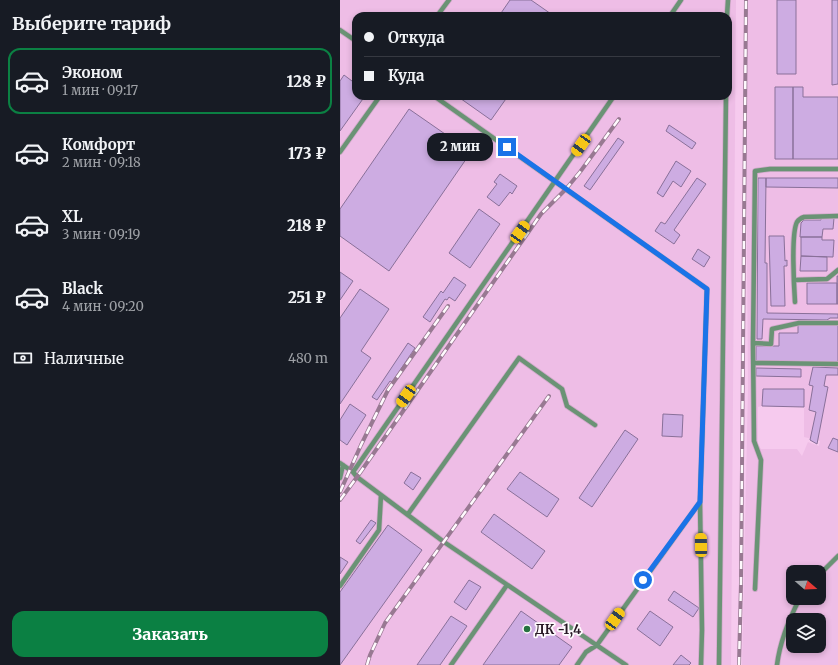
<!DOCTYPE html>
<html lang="ru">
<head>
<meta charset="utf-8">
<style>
  :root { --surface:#171b24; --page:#20242c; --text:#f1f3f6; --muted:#9ea1a6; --line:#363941; --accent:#0b8043 }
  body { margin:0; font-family:Merriweather,serif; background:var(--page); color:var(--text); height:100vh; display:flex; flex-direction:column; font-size:15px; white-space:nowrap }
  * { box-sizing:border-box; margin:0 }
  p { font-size:13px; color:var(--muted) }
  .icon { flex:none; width:22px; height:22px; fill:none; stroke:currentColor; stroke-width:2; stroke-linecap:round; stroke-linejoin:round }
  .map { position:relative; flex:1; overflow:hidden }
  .drawer { display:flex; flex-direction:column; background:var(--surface); width:340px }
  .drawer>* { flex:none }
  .hud { position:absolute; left:12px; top:12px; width:380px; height:88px; border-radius:12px; box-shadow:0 2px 6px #0003; display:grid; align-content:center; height:88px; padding:0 12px; background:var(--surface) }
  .needle { width:26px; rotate:109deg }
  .tools { position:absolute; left:446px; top:565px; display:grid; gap:8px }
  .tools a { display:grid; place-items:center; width:40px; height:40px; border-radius:8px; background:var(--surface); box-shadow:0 2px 6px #0003; font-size:20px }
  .end { position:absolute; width:18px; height:18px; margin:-9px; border:5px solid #1a73e8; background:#fff; box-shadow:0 0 0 2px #fff }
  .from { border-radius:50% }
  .bubble { position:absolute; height:28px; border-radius:12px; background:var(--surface); box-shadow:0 2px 6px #0003; font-size:13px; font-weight:800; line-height:28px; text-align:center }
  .car { position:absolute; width:12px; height:24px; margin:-12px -6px; border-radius:5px; box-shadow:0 0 3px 1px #0007; background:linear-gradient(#f5c518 24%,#345 0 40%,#f5c518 0 76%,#345 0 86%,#f5c518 0) }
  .hud b { display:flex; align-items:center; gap:14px; height:38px; font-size:15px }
  .hud b+b { border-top:1px solid var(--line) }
  .hud i { width:10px; height:10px; background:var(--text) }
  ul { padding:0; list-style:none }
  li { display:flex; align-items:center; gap:12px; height:66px; margin:0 8px 6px; padding:0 4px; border:2px solid transparent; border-radius:12px }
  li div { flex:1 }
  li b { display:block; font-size:15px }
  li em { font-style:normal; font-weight:800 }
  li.on { border-color:var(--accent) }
  li>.icon { width:36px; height:36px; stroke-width:1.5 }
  h2 { padding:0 12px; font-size:18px; line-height:48px }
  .pay { display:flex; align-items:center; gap:10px; height:44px; padding:0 12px; font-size:15px }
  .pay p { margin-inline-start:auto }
  .primary-button { display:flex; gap:8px; margin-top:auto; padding:8px 12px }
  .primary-button a { flex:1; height:46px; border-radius:12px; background:var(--accent); color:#fff; font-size:16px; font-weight:800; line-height:46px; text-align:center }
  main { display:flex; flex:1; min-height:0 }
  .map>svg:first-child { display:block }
  .built { fill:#eebde6; fill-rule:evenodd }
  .building { fill:#cdace2; stroke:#897099 }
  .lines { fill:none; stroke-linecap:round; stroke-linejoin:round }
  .lane-casing { stroke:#d1aaca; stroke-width:6 }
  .lane { stroke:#6a9375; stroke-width:4.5 }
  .rail-casing { stroke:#987992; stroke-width:4 }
  .rail { stroke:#fefafd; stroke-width:2.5; stroke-dasharray:8; stroke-linecap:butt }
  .route { stroke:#1a73e8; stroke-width:5 }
  .poi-dot { fill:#267241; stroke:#fefafd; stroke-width:1.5 }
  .labels { text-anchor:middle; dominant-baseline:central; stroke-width:3.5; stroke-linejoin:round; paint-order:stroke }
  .poi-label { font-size:13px; font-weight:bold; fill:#281825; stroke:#fefafd; text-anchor:start }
</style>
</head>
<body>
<main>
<section class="drawer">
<h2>Выберите тариф</h2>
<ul>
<li class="on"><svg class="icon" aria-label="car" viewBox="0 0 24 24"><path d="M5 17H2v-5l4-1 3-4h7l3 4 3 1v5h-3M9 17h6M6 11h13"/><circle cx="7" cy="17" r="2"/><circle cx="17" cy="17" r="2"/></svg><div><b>Эконом</b><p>1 мин · 09:17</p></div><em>128 ₽</em></li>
<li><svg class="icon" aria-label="car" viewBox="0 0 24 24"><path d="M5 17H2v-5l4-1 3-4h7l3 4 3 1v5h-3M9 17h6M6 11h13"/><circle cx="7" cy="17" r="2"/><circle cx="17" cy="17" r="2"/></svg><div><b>Комфорт</b><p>2 мин · 09:18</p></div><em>173 ₽</em></li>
<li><svg class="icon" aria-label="car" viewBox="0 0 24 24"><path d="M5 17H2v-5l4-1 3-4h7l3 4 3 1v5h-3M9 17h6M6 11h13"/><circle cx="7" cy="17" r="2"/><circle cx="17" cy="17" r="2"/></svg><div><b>XL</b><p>3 мин · 09:19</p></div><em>218 ₽</em></li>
<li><svg class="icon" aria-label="car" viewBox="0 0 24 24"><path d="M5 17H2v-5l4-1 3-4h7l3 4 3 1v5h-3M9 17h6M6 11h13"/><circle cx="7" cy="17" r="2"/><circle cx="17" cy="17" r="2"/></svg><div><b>Black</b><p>4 мин · 09:20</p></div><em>251 ₽</em></li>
</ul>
<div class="pay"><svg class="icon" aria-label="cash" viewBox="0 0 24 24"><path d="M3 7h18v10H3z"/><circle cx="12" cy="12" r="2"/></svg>Наличные<p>480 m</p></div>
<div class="primary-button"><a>Заказать</a></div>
</section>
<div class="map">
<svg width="498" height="665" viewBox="0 0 498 665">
  <rect width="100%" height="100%" fill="#f6caee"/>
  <path class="built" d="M0,0H396L391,665H0ZM16,16H388V96H16Z
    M407,0H498V665H402L408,388L406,138ZM423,389H464V437L480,441L479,446L468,442L462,456L457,449H421L418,444V407L422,406ZM453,572H479V598H453ZM453,620H479V646H453Z"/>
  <path class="building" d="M170,0H191L214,16H159Z
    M437,0H456V74H437Z
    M492,0H498V84L492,85Z
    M4,75L16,84V96H25L0,131V81Z
    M435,87H453V159H435Z
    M453,87H463V97H498V159H453Z
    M117,96H168L151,120Z
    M69,109L131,152L49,271L0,236V209Z
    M329,125L356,143L352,149L326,131Z
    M278,138L284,142L250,190L244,186Z
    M336,161L351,171L341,187L333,181L323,197L317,193Z
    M160,174L177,186L172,194L170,192L159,206L147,197L157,184L154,182Z
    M357,178L366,184L334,230L340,235L334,244L315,231L321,222L325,224Z
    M418,178H426L425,263H427V313L498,314V318H490L487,320L423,319L422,339H417Z
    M426,178H498V188L426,187Z
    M139,209L160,224L130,268L109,253Z
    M481,218H494L493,229H483L482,237H460L461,223L464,220H481Z
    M429,236H444L445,261L447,260V266H444L445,306H431Z
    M461,237H482V240H494L493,257L461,256Z
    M358,249L370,257L364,267L352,259Z
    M461,256L487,257V271H460Z
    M0,272L13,281L0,300Z
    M497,276H498V304H497Z
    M114,277L126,285L115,301L109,297L107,300L105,299L90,322L83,317L101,291L103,293Z
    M467,283H497V304H467Z
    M20,289L49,309L21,351L31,358L0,404V318Z
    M458,325H498V362L416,361V346H439V333H458Z
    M68,343L75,348L52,382L50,381L37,400L32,397Z
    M473,367L498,368V375H486L484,386L488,387L477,444L470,440L476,412L469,410L473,386L469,385Z
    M416,368L461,369V377L416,376Z
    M423,389H464V407L422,406Z
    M10,404L26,415L7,445L0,440V420Z
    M323,414L343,415L342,437L322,436Z
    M285,430L298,439L252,507L239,498Z
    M493,438L498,440V452L488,448Z
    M71,472L81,478L73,490L64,483Z
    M180,472L219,499L207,517L167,489Z
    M154,514L205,551L192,569L141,532Z
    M31,520L36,523L20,544L16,541Z
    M48,525L82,550L0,665V592Z
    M0,557L8,562L0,574Z
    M129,580L141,587L126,610L114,602Z
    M334,591L359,608L353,617L328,600Z
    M181,611L232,647L219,665H143Z
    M310,611L333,627L320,646L297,629Z
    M111,616L127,626L100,665H77Z
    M341,655L351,663L349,665H333Z"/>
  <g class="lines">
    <defs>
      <path id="lane" d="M97,16L109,0
        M330,16L341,0
        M387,16L388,0
        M0,30L16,41
        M94,96L367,289L360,502L257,645L246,652L237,665
        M0,152L40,96
        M454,280L487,279L498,270
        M455,302C454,287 451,233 457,222C459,219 461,218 464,217L498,216
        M413,343L431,344L432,329L459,323H498
        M414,363L498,364
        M0,463L13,472L17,477L104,542L286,665
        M13,472L274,96
        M0,478L3,465
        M360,502L362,630L361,665
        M68,514L179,358L222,389L227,406L255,425
        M479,575L498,556
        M0,586L39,530L41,495
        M415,589L421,460L414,441L413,343L415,171L430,169H498
        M111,665L167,585
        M379,665L386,96
        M437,665C440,641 449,619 460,598"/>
    </defs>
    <use href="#lane" class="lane-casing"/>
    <use href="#lane" class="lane"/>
    <defs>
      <path id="rail" d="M0,492L21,445L48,390L108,306
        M0,500L17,477L201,214L226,189L240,172L279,119
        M27,665L30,655L45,623L209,396
        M399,665L401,583L406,0"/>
    </defs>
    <use href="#rail" class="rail-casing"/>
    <use href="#rail" class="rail"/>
  </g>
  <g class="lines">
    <path class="route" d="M167,147L367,289L360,502L303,580"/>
  </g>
  <circle class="poi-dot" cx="187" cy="629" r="4"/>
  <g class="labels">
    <g class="poi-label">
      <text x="195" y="629">ДК -1,4</text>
    </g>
  </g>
</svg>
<div class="tools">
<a><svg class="needle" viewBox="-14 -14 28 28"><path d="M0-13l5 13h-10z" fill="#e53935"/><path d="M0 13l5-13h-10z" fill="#9ea1a6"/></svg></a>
<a><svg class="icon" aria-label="layers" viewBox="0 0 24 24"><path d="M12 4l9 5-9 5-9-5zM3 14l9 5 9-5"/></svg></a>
</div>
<i class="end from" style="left:303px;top:580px"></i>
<i class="end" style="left:167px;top:147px"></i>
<div class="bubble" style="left:87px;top:133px;width:66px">2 мин</div>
<i class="car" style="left:241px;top:145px;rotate:215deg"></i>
<i class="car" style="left:180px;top:232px;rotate:35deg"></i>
<i class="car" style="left:66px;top:396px;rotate:215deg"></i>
<i class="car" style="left:361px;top:545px;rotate:359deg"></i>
<i class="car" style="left:275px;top:619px;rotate:35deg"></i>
<div class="hud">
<b><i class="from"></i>Откуда</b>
<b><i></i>Куда</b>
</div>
</div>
</main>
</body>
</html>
